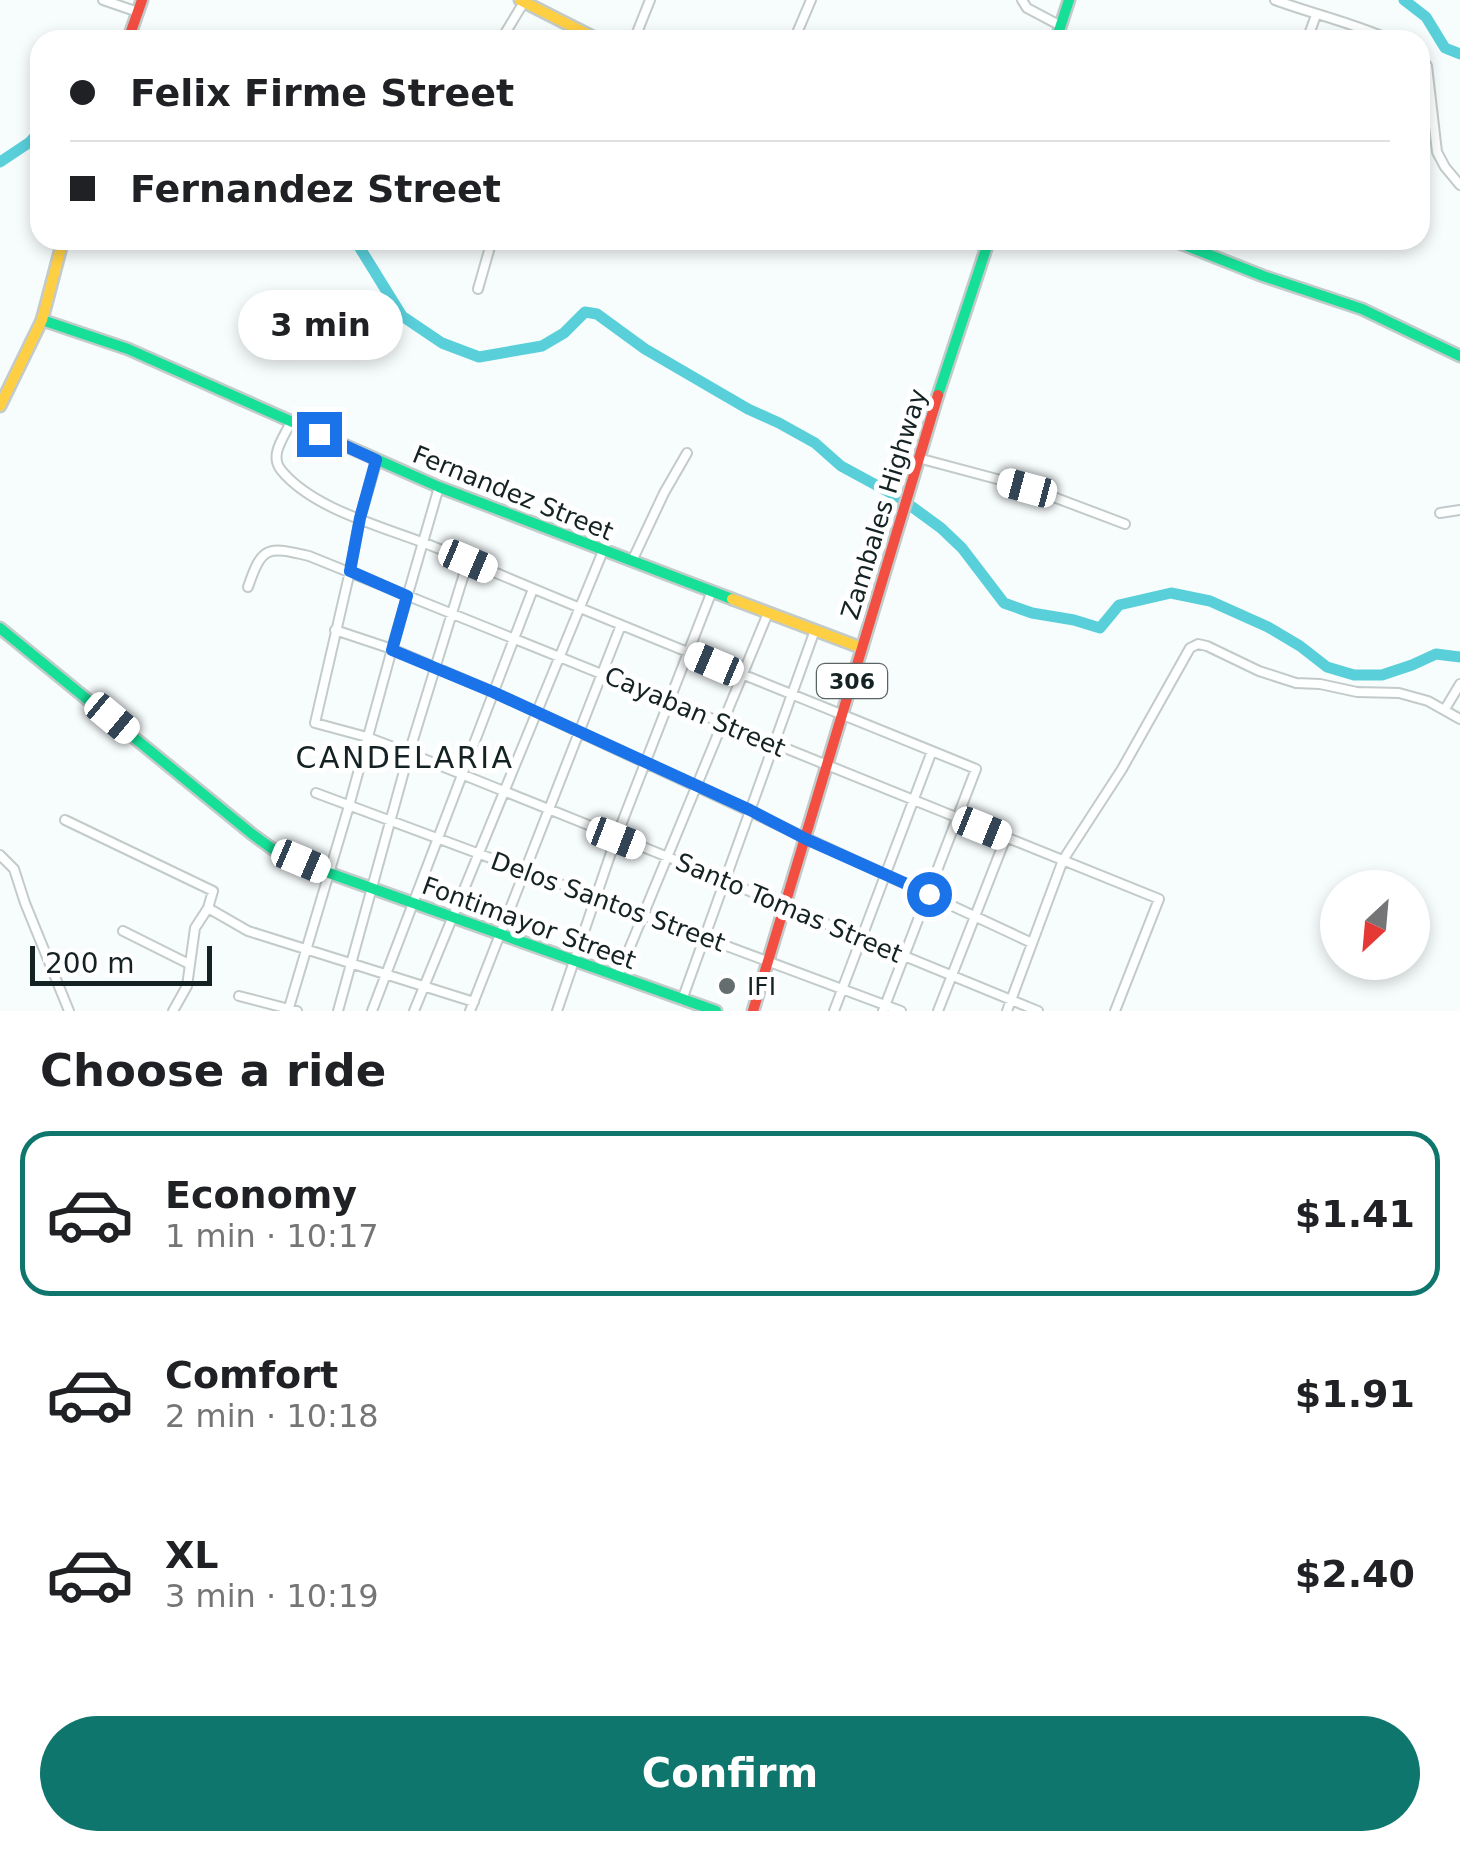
<!DOCTYPE html>
<html lang="en">
<head>
<meta charset="utf-8">
<style>
  :root { --surface:#fff; --page:#f6f6f6; --text:#202124; --muted:#757577; --line:#e0e0e0; --accent:#0f766e }
  body { margin:0; font-family:"DejaVu Sans",sans-serif; background:var(--page); color:var(--text); height:100vh; display:flex; flex-direction:column; font-size:38px; white-space:nowrap }
  * { box-sizing:border-box; margin:0 }
  p { font-size:32px; color:var(--muted) }
  .icon { flex:none; width:55px; height:55px; fill:none; stroke:currentColor; stroke-width:2; stroke-linecap:round; stroke-linejoin:round }
  .map { position:relative; height:1011px; overflow:hidden }
  .drawer { display:flex; flex-direction:column; background:var(--surface); flex:1 }
  .drawer>* { flex:none }
  .hud { position:absolute; left:30px; top:30px; width:1400px; height:220px; border-radius:30px; box-shadow:0 5px 15px #0003; display:grid; align-content:center; height:220px; padding:0 40px; background:var(--surface) }
  .needle { width:65px; rotate:206deg }
  .tools { position:absolute; left:1320px; top:870px; display:grid; gap:20px }
  .tools a { display:grid; place-items:center; width:110px; height:110px; border-radius:50%; background:var(--surface); box-shadow:0 5px 15px #0003; font-size:50px }
  .scale { position:absolute; left:30px; bottom:25px; width:182px; box-sizing:border-box; padding-left:10px; border:5px solid #152223; border-top:0; font-size:28px; line-height:35px; white-space:nowrap; color:#152223; -webkit-text-stroke:8px #fff; paint-order:stroke }
  .end { position:absolute; width:45px; height:45px; margin:-22px; border:12px solid #1a73e8; background:#fff; box-shadow:0 0 0 5px #fff }
  .from { border-radius:50% }
  .bubble { position:absolute; height:70px; border-radius:35px; background:var(--surface); box-shadow:0 5px 15px #0003; font-size:32px; font-weight:800; line-height:70px; text-align:center }
  .car { position:absolute; width:30px; height:60px; margin:-30px -15px; border-radius:12px; box-shadow:0 0 8px 2px #0007; background:linear-gradient(#fff 24%,#345 0 40%,#fff 0 76%,#345 0 86%,#fff 0) }
  .hud b { display:flex; align-items:center; gap:35px; height:95px; font-size:38px }
  .hud b+b { border-top:2px solid var(--line) }
  .hud i { width:25px; height:25px; background:var(--text) }
  ul { padding:0; list-style:none }
  li { display:flex; align-items:center; gap:30px; height:165px; margin:0 20px 15px; padding:0 20px; border:5px solid transparent; border-radius:30px }
  li div { flex:1 }
  li b { display:block; font-size:38px }
  li em { font-style:normal; font-weight:800 }
  li.selected { border-color:var(--accent) }
  li>.icon { width:90px; height:90px; stroke-width:1.5 }
  h2 { padding:0 40px; font-size:45px; line-height:120px }
  .cta { display:flex; gap:20px; margin-top:auto; padding:20px 40px }
  .cta a { flex:1; height:115px; border-radius:60px; background:var(--accent); color:#fff; font-size:40px; font-weight:800; line-height:115px; text-align:center }
  .map>svg:first-child { display:block }
  .lines { fill:none; stroke-linecap:round; stroke-linejoin:round }
  .river { stroke:#59cfda; stroke-width:11 }
  .street-casing { stroke:#c2caca; stroke-width:12 }
  .fast-casing { stroke:#c2caca; stroke-width:15 }
  .slow-casing { stroke:#c2caca; stroke-width:15 }
  .jam-casing { stroke:#c2caca; stroke-width:15 }
  .street { stroke:#feffff; stroke-width:8 }
  .fast { stroke:#16e098; stroke-width:10 }
  .slow { stroke:#ffcf43; stroke-width:10 }
  .jam { stroke:#f24e42; stroke-width:10 }
  .route { stroke:#1a73e8; stroke-width:12 }
  .poi-dot { fill:#646e6f; stroke:#fff; stroke-width:4 }
  .labels { text-anchor:middle; dominant-baseline:central; stroke-width:10; stroke-linejoin:round; paint-order:stroke }
  .shield { fill:#fff; stroke:#5b6465; stroke-width:2.5 }
  .shield-label { font-size:22px; font-weight:bold; fill:#152223 }
  .street-label { font-size:25px; fill:#152223; stroke:#fff }
  .poi-label { font-size:25px; fill:#152223; stroke:#fff; text-anchor:start }
  .quarter-label { font-size:30px; letter-spacing:2.5px; fill:#152223; stroke:#fff }
</style>
</head>
<body>
<div class="map">
<svg width="1460" height="1011" viewBox="0 0 1460 1011">
  <rect width="100%" height="100%" fill="#f7fcfc"/>
  <g class="lines">
    <path class="river" d="M1404,0L1426,17L1445,48L1460,54
      M0,162L30,142L40,131
      M355,240L402,316L442,343L479,357L542,346L564,333L585,312L597,314L645,349L748,409L779,423L815,443L841,466L900,498L941,528L962,548L1004,603L1032,613L1074,620L1100,628L1119,605L1171,593L1210,601L1268,627L1300,646L1327,667L1354,675H1382L1412,665L1436,654L1460,657"/>
    <defs>
      <path id="street" d="M103,0L138,12
        M1022,0L1027,8L1061,26
        M1275,0C1313,14 1353,23 1391,40
        M501,40L524,2
        M634,40L650,0
        M794,40L811,0
        M1307,40L1316,15
        M1420,55L1427,66L1437,152L1445,167L1460,185
        M478,289L492,240
        M291,422C284,437 269,455 281,470C315,512 393,529 442,550C619,626 798,696 976,769L883,1011
        M918,458L1027,487L1125,524
        M377,460L360,518L350,571L315,723L367,737L409,753L725,880L785,907L1038,1011
        M1440,513L1460,510
        M632,561L664,493L687,453
        M248,587C262,546 267,546 309,556L1159,899L1115,1011
        M335,630L392,649L493,692L1032,943
        M1445,709L1460,684
        M316,793L901,1011
        M65,820L213,891L208,908L195,928L187,986L173,1011
        M0,855L14,869L25,903L69,1011
        M208,908L248,931L474,1002
        M123,931L189,964
        M618,976L768,613
        M239,996L297,1011
        M682,1000L815,630
        M288,1011L349,806L392,649L439,487
        M338,1011L409,753L468,561
        M372,1011L533,589
        M414,1011L603,551
        M470,1011L621,625
        M557,1011L616,838L712,591
        M834,1011L932,751
        M938,1011L1006,837
        M1007,1011L1063,860L1122,769L1190,648L1198,644L1207,646L1259,671L1296,683L1320,684L1357,692L1399,693L1428,701L1460,719"/>
      <path id="fast" d="M1056,40L1069,0
        M1172,240L1263,276L1362,309L1460,356
        M42,320L128,349L439,487L732,599
        M938,395L989,240
        M0,628L252,834L274,850L329,873L716,1011"/>
      <path id="slow" d="M520,0L599,40
        M0,406L42,320L63,240
        M732,599L862,648"/>
      <path id="jam" d="M128,40L142,0
        M753,1011L938,395"/>
    </defs>
    <use href="#street" class="street-casing"/>
    <use href="#fast" class="fast-casing"/>
    <use href="#slow" class="slow-casing"/>
    <use href="#jam" class="jam-casing"/>
    <use href="#street" class="street"/>
    <use href="#fast" class="fast"/>
    <use href="#slow" class="slow"/>
    <use href="#jam" class="jam"/>
  </g>
  <g class="lines">
    <path class="route" d="M319,434L376,460L360,518L350,571L407,596L392,650L493,692L750,810L806,839L929,894"/>
  </g>
  <circle class="poi-dot" cx="727" cy="986" r="10"/>
  <g class="labels">
    <rect class="shield" x="817" y="664" width="70" height="34" rx="8"/>
    <g class="shield-label">
      <text x="852" y="681">306</text>
    </g>
    <g class="street-label">
      <text transform="translate(513 493) rotate(22)">Fernandez Street</text>
      <text transform="translate(884 504) rotate(-73)">Zambales Highway</text>
      <text transform="translate(695 712) rotate(23)">Cayaban Street</text>
      <text transform="translate(608 902) rotate(20)">Delos Santos Street</text>
      <text transform="translate(789 908) rotate(23)">Santo Tomas Street</text>
      <text transform="translate(529 923) rotate(20)">Fontimayor Street</text>
    </g>
    <g class="poi-label">
      <text x="747" y="986">IFI</text>
    </g>
    <g class="quarter-label">
      <text x="405" y="757">CANDELARIA</text>
    </g>
  </g>
</svg>
<div class="tools">
<a><svg class="needle" viewBox="-14 -14 28 28"><path d="M0-13l5 13h-10z" fill="#e53935"/><path d="M0 13l5-13h-10z" fill="#757577"/></svg></a>
</div>
<div class="scale">200 m</div>
<i class="end from" style="left:929px;top:894px"></i>
<i class="end" style="left:319px;top:434px"></i>
<div class="bubble" style="left:238px;top:290px;width:165px">3 min</div>
<i class="car" style="left:1027px;top:488px;rotate:285deg"></i>
<i class="car" style="left:468px;top:561px;rotate:113deg"></i>
<i class="car" style="left:714px;top:664px;rotate:293deg"></i>
<i class="car" style="left:112px;top:718px;rotate:130deg"></i>
<i class="car" style="left:982px;top:828px;rotate:112deg"></i>
<i class="car" style="left:616px;top:838px;rotate:111deg"></i>
<i class="car" style="left:301px;top:861px;rotate:113deg"></i>
<div class="hud">
<b><i class="from"></i>Felix Firme Street</b>
<b><i></i>Fernandez Street</b>
</div>
</div>
<section class="drawer">
<h2>Choose a ride</h2>
<ul>
<li class="selected"><svg class="icon" aria-label="car" viewBox="0 0 24 24"><path d="M5 17H2v-5l4-1 3-4h7l3 4 3 1v5h-3M9 17h6M6 11h13"/><circle cx="7" cy="17" r="2"/><circle cx="17" cy="17" r="2"/></svg><div><b>Economy</b><p>1 min · 10:17</p></div><em>$1.41</em></li>
<li><svg class="icon" aria-label="car" viewBox="0 0 24 24"><path d="M5 17H2v-5l4-1 3-4h7l3 4 3 1v5h-3M9 17h6M6 11h13"/><circle cx="7" cy="17" r="2"/><circle cx="17" cy="17" r="2"/></svg><div><b>Comfort</b><p>2 min · 10:18</p></div><em>$1.91</em></li>
<li><svg class="icon" aria-label="car" viewBox="0 0 24 24"><path d="M5 17H2v-5l4-1 3-4h7l3 4 3 1v5h-3M9 17h6M6 11h13"/><circle cx="7" cy="17" r="2"/><circle cx="17" cy="17" r="2"/></svg><div><b>XL</b><p>3 min · 10:19</p></div><em>$2.40</em></li>
</ul>
<div class="cta"><a>Confirm</a></div>
</section>
</body>
</html>
